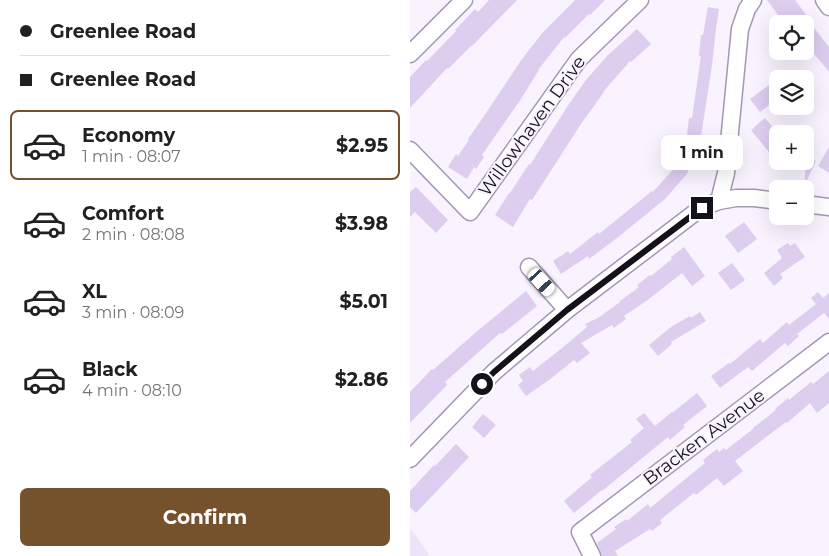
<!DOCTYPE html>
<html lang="en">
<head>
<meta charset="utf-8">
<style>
  :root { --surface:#fff; --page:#f2f2f2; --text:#202124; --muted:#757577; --line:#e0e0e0; --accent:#76522c }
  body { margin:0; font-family:Montserrat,sans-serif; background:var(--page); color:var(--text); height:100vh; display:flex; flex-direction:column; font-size:19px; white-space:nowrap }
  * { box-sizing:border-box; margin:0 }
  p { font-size:16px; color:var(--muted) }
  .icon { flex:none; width:28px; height:28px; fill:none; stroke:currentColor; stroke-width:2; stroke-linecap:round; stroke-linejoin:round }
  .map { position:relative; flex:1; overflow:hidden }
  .drawer { display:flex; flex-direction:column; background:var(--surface); width:410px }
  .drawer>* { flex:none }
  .banner { display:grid; align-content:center; height:110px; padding:0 20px; background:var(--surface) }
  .fabs { position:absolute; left:359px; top:15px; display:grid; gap:10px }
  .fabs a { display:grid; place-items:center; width:45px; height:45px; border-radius:8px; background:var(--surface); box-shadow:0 5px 20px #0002; font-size:25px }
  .end { position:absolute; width:22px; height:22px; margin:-11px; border:6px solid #15111b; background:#fff; box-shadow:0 0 0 2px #fff }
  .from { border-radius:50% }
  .bubble { position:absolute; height:35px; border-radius:8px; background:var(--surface); box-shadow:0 5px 20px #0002; font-size:16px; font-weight:700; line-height:35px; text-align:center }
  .car { position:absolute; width:15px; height:30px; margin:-15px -8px; border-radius:6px; box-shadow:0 0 4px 1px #0007; background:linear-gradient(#fff 24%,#345 0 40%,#fff 0 76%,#345 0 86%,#fff 0) }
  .banner b { display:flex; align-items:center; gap:18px; height:48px; font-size:19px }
  .banner b+b { border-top:1px solid var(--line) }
  .banner i { width:12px; height:12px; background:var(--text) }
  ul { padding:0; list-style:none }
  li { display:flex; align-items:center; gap:15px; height:70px; margin:0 10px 8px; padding:0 10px; border:2px solid transparent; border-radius:8px }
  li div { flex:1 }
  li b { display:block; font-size:19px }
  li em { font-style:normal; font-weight:700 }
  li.selected { border-color:var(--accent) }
  li>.icon { width:45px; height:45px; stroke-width:1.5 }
  .primary-button { display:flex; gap:10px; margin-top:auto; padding:10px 20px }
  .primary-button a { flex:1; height:58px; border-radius:8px; background:var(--accent); color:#fff; font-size:20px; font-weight:700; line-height:58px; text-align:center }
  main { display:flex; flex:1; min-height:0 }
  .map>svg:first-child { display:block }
  .built { fill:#eee4fa }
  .building { fill:#ddcdef }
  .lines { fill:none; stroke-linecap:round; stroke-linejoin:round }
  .minor-casing { stroke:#a497b3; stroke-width:19 }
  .minor { stroke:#fff; stroke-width:16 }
  .route { stroke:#15111b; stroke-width:6 }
  .labels { text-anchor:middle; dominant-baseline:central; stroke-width:4; stroke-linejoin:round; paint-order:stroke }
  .street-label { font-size:18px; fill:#15111b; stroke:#f8f3ff }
</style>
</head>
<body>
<main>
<section class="drawer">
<div class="banner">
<b><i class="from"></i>Greenlee Road</b>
<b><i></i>Greenlee Road</b>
</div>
<ul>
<li class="selected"><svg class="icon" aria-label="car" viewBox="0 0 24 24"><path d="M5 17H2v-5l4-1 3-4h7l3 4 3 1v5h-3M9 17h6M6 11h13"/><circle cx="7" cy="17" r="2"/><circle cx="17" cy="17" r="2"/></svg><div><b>Economy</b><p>1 min · 08:07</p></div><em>$2.95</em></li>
<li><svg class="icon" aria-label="car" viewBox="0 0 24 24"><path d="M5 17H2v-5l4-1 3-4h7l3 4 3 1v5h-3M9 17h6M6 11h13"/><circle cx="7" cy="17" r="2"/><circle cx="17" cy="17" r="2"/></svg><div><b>Comfort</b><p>2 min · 08:08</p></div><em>$3.98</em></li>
<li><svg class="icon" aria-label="car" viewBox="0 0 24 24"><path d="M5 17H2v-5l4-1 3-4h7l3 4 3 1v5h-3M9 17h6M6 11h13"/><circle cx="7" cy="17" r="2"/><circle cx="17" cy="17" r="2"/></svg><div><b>XL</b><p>3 min · 08:09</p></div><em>$5.01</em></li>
<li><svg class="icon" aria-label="car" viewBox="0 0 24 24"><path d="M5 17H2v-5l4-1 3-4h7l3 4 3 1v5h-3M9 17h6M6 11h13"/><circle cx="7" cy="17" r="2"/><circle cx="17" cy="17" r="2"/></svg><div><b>Black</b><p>4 min · 08:10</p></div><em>$2.86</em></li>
</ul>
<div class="primary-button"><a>Confirm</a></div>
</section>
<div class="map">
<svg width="419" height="556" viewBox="0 0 419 556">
  <rect width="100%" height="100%" fill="#f8f3ff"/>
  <path class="built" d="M0,529L7,537L20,556H0Z"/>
  <path class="building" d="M79,0H107L62,46H61L38,69L37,68L0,108V77L16,60L17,61L46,31L45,30L65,9L68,12Z
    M165,0H195L180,15L179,14L155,38L154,37L128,70H129L111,99L72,155L74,157L66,169L64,167L57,179L38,167L46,154L48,156L59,140L58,139L74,116L112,59L134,31Z
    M357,0H385L403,24H401L419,47V72L395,43V24H375Z
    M298,7L309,9L306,29L302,65L290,143L277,174L255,199L207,238L179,259L178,256L151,274L143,261L158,251L160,254L188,232L189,234L242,191L243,192L266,166L276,144L279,118H282L291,56H289L291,35H293Z
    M227,29L241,44L221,62L220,61L193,92H194L171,124L122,200L120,199L103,227L85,215L99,193H100L119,164L120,165L159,104L176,80L198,55Z
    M359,85L368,96V99L350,112L340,99Z
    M355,118L368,133V163L341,130Z
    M419,147V173L408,166Z
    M395,156L406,161L395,184Z
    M6,187L38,220L26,233L5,212L0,217V192Z
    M334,222L347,239L328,253L315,236Z
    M378,243L380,246L385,243L395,257L370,274L373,278L364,286L354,273L372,258L367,250Z
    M274,247L295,276L282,286L272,273L239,299L214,316L216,319L204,328L202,325L171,343L180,353L167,363L164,360L139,380L116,396L108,385L113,381L109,375L120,367L123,371L152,348L177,327L175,324L188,318L210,302V301L229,287L227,285L240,275L241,276L262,259L261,257Z
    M322,263L335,280L321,290L308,273Z
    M116,291L127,306L92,334L90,333L35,382L37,385L0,423V392L22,369L23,370L65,333Z
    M408,292L413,298L419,293V319L414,313L387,334L389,336L378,346L375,343L342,371L338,367L310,388L301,376L319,363L320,364L350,339L353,343L377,322L379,325L406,304L401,298Z
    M290,312L296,321L261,342L262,344L248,356L239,345L261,327L280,316L281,318Z
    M419,371V403L407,413L400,403L377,423L376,422L325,461L333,471L314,486L307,478L286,495L284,493L250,520L252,523L242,531L240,529L205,551L208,556H192L187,543L206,529L204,527L216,519L217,521L238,504L240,508L295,463L293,460L307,449L309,452L314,448L316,450L343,429V428L366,410L365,409L378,398L379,400L401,382L403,384Z
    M287,393L297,406L273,425L275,427L260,440L258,437L192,491V490L164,513L154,501L182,477L180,475L222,442L220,440L234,428L226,419L234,413L245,426L262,412V413Z
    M73,414L86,425L74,438L62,427Z
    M46,444L59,457L6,513L0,507V491L24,465L25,466Z"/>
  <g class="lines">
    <defs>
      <path id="minor" d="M414,0L419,7
        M0,54L54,0
        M0,150L60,212L169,59L230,0
        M309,201L326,198H344L368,201
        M395,204L419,207
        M119,267L157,310
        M0,459L84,372L157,310L291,208L309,201L316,173L330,29L337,9L343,0
        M182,556L170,532L419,342"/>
    </defs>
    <use href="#minor" class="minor-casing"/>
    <use href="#minor" class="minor"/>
  </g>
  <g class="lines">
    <path class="route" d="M72,384L84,372L157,310L292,208"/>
  </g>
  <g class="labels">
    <g class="street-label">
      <text transform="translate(122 126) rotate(-54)">Willowhaven Drive</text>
      <text transform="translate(294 437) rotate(-37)">Bracken Avenue</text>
    </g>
  </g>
</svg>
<div class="fabs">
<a><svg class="icon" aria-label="locate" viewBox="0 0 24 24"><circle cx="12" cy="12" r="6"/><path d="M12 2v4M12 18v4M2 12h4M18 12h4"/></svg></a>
<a><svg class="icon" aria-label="layers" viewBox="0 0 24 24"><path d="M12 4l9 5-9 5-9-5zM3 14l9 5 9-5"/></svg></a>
<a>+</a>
<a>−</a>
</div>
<i class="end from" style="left:72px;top:384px"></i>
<i class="end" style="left:292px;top:208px"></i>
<div class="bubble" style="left:251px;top:135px;width:82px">1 min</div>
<i class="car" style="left:132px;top:282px;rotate:138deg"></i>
</div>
</main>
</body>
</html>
